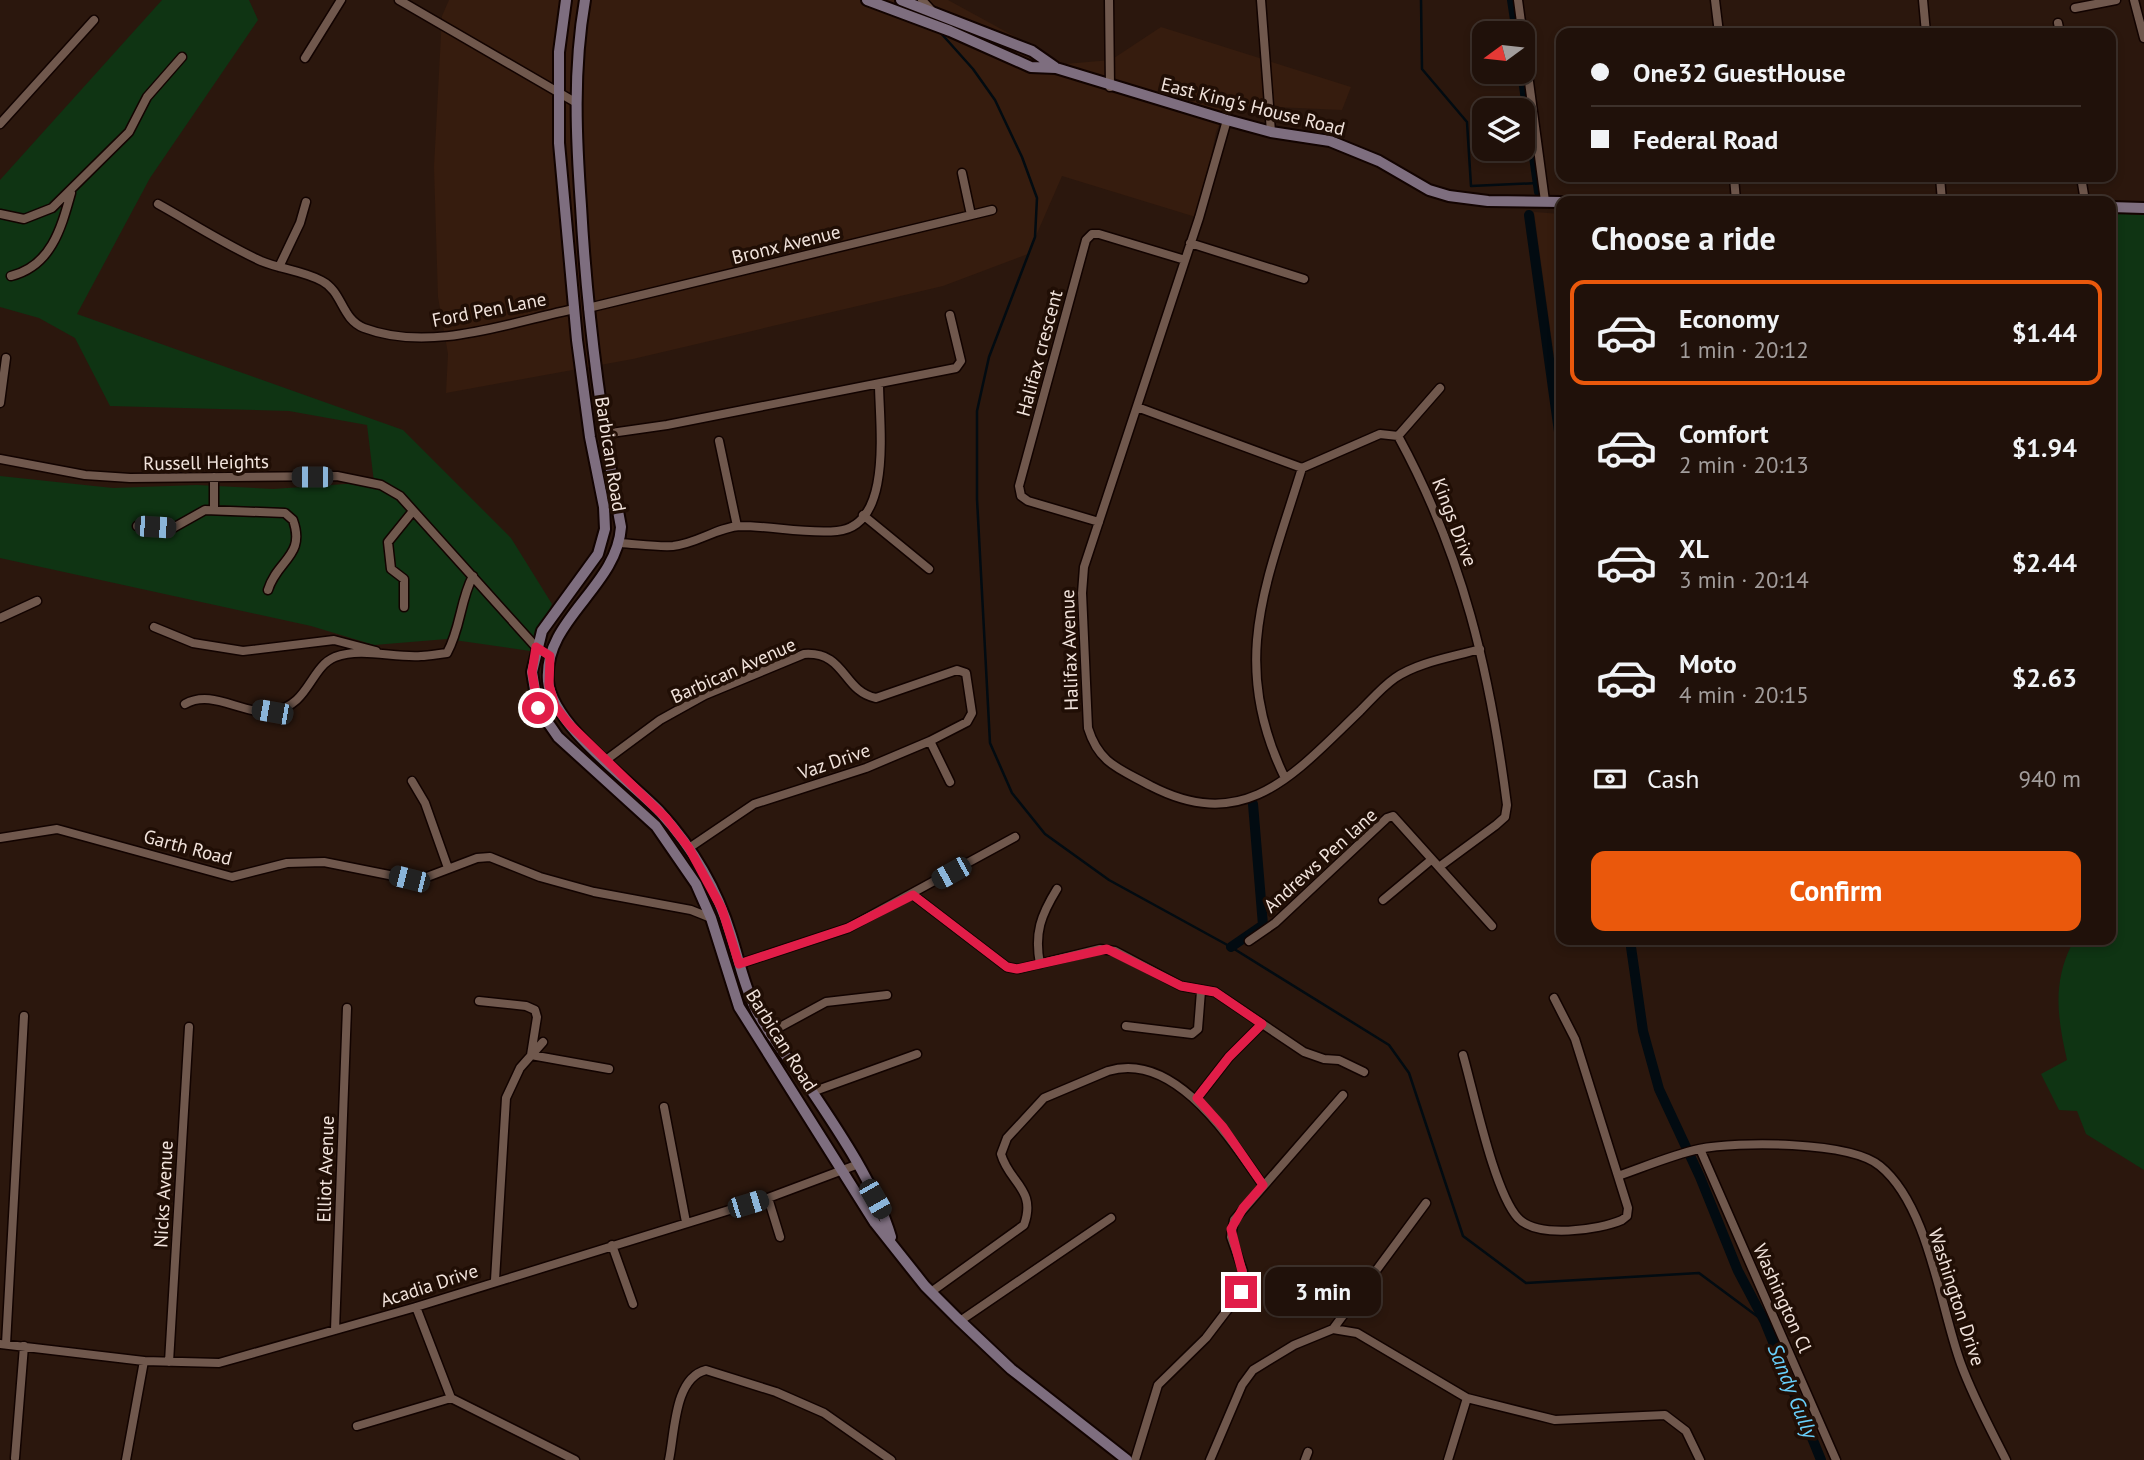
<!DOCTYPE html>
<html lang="en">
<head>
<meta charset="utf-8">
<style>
  :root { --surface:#20110a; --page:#281a13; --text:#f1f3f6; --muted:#a29d9c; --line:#3d312b; --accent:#ea580c }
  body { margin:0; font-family:"PT Sans",sans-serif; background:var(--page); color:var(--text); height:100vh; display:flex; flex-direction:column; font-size:26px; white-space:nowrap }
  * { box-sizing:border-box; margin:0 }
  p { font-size:23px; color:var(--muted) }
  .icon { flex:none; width:38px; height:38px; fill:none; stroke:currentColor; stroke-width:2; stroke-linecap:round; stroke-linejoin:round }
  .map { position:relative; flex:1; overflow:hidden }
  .sheet { position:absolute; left:1556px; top:196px; width:560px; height:749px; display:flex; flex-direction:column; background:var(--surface); border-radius:14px; box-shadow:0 4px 10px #0003,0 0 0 2px var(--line) }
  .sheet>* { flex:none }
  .banner { position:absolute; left:1556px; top:28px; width:560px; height:154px; border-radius:14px; box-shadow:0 4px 10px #0003,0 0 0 2px var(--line); display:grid; align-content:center; height:154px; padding:0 35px; background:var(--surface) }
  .needle { width:46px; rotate:255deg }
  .tools { position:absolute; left:1472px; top:21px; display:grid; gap:14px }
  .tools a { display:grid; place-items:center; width:63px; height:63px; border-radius:14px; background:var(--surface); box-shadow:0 4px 10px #0003,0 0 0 2px var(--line); font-size:35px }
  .end { position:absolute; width:32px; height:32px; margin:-16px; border:9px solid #e11d48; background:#fff; box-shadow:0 0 0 4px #fff }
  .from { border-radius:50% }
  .bubble { position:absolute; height:49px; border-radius:14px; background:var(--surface); box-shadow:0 4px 10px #0003,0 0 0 2px var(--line); font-size:23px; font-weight:800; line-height:49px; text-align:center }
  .car { position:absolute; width:21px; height:42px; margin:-21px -10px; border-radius:9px; box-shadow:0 0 5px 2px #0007; background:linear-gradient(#222 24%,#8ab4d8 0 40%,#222 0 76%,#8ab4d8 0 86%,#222 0) }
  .banner b { display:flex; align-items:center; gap:24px; height:66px; font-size:26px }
  .banner b+b { border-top:2px solid var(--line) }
  .banner i { width:18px; height:18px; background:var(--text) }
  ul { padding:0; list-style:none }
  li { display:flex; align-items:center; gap:21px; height:105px; margin:0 14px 10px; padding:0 21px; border:4px solid transparent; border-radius:14px }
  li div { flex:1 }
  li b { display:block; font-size:26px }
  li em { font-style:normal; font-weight:800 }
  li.on { border-color:var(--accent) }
  li>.icon { width:63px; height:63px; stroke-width:1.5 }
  h2 { padding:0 35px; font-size:32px; line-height:84px }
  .pay { display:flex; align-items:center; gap:18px; height:77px; padding:0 35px; font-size:26px }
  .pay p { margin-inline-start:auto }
  .action { display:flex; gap:14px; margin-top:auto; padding:14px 35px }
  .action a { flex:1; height:80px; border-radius:14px; background:var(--accent); color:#fff; font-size:28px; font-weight:800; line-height:80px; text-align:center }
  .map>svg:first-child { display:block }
  .built { fill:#361c0e }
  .green { fill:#0f3413 }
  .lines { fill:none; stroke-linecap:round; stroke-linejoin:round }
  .stream { stroke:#020b11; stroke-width:2.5 }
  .canal { stroke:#020b11; stroke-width:10 }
  .street-casing { stroke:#120300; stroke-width:11 }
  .secondary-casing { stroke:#120300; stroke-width:14 }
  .street { stroke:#70584d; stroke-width:8 }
  .secondary { stroke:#7e6e7f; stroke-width:10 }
  .route { stroke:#e11d48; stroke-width:9 }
  .labels { text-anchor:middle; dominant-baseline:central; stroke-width:7; stroke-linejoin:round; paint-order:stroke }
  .street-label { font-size:19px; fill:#f1e3dc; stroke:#200e05 }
  .water-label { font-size:21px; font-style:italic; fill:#68cffb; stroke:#200e05 }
</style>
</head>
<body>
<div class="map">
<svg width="2144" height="1460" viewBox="0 0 2144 1460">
  <rect width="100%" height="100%" fill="#2b170d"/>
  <path class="built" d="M449,0H948L1065,64L1111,60L1161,27L1351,87L1342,110L1227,105L1216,132L1199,218L1062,176L1028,254L943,286L633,359L446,393L448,354L438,297L434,167L442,16Z
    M1534,212L1561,214V406Z"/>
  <path class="green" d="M162,0H249L258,20L150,178L77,314L403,430L511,538L552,604L530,651L447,639L374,645L311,626L0,558V476L113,488L197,485L273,489L374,482L367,425L289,411L110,406L75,338L39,318L0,307V180Z
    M2111,213L2144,215V1170L2086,1134L2077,1111L2059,1110L2041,1074L2067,1060C2058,1020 2052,985 2071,946L2099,947L2100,940H2110Z"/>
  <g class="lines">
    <path class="stream" d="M1421,0L1422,69L1467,122L1471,186L1538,183
      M939,31L973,69L995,100L1022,157L1037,198L1035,237L989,357L977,411V499L990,743L1012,793L1045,834L1109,880L1231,947L1389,1045L1409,1073L1463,1236L1526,1283L1699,1273L1765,1322"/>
    <path class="canal" d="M1512,0L1517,33
      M1522,72L1539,192
      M1529,215L1561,446
      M1630,940L1643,1031L1659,1089L1700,1177L1738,1271L1765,1322L1821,1460
      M1231,947L1263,925L1253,804"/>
    <defs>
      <path id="street" d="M399,0L575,102
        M922,0L932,11
        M1109,0L1110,87
        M1261,0L1271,132
        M1518,0L1545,201
        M1715,0L1719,33
        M1923,0L1926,33
        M2134,0L2144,38
        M2075,8L2116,0
        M2058,23L2060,33
        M305,58L341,0
        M1227,120L1199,218L1084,567L1082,593L1088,728C1099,764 1120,769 1151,786C1246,835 1295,773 1360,711C1371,700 1382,687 1395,678C1418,662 1453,657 1480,649
        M0,124L94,20
        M962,173L971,215
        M1734,177L1736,201
        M1940,177L1942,201
        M2081,177L2085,201
        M158,204C192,223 226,245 261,261C280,269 304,271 322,281C343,292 341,319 364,328C430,353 508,323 574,309
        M0,214L24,219L52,208L129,132L147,97L182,57
        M1190,243L1304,279
        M279,267L300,223L306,202
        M11,276C51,266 61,229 71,193
        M588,308L992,210
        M0,403L6,358
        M1137,407L1302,468L1380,434L1398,436C1463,555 1490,672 1507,805L1505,817L1496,825L1439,867
        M604,434L667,425L956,368L961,361L950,315
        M1398,436L1440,388
        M719,441L737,526
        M0,459L85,475L130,478L337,476L381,485L400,496L536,647L550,656
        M214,477V510
        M863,515L929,569
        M1099,522L1028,501L1021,496L1019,486L1086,240L1092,234H1099L1185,260
        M137,526L173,528L205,510L285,513L293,520C306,556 277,560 268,590
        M620,543C637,544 656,547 673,546C696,544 718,527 740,526C772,526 805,534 837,531C894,526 879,422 879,384
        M404,607V579L391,569L388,542L413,511
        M0,618L37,601
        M154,627L193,643L243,651L334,640L376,651
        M185,704C213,688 243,716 273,711C309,706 310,667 335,657C362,647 393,658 421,656C429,656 438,654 447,653C461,628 460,600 473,576
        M930,741L950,782
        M606,760L660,720L705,695L804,654C846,651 842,691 876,698L957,670L966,673L972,713L967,722L930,741L866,768L754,804L689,848
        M1285,778C1228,662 1267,582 1302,468
        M412,781L425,803L448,868
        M0,838L57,829L232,877L287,863L324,862L409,879L427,877L477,858L490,857L540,877L594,892L691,910L711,918
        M913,895L1007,967L1018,969L1100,949L1115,951L1181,986L1215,992L1304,1052L1324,1059L1339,1060L1364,1072
        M1383,900L1431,860
        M1249,941L1275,923L1387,818L1393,816L1492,926
        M739,964L848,928L1015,837
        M1040,964C1034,933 1041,915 1057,889
        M479,1001L526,1006L535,1010L537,1017L531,1055L609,1069
        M1126,1026L1192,1034L1198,1029L1201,991
        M769,1033L826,1002L887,995
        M1463,1055C1474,1093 1494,1192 1518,1218C1537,1239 1599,1230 1622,1220L1627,1216L1628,1208L1575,1039L1554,998
        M812,1092L917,1054
        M1197,1098L1229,1057L1262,1024
        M664,1107L686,1222
        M1700,1149L1836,1460
        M1618,1176C1644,1167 1672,1155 1699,1149C1737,1141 1850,1141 1880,1166C1929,1206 1940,1307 1961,1364C1973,1397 1990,1428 2006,1460
        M768,1198L780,1237
        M612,1245L633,1304
        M495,1280L506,1098L520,1068L543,1042
        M931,1292L1024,1225C1037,1189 1009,1183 1001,1154L1007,1138L1044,1098L1108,1071C1175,1050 1231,1140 1263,1185
        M416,1307L451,1398L575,1460
        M960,1321L1111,1218
        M1333,1329L1426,1203
        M335,1330L347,1008
        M0,1344L144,1361L219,1363L416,1307L768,1198L856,1165
        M6,1344L24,1016
        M169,1362L189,1027
        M357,1426L451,1398
        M15,1458L24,1346
        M126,1460L144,1361
        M669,1460C675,1432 674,1378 706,1370L776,1392L824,1413L891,1460
        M1135,1460L1158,1385L1206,1338L1241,1292L1243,1271L1231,1237L1234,1220L1343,1095
        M1210,1460L1242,1385L1253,1370L1294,1345L1333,1329L1357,1333L1467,1398L1555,1420L1665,1415L1686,1431L1700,1460
        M1305,1460L1308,1452
        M1448,1460L1467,1398"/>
      <path id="secondary" d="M566,0L559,52V143L577,340L590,437L604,507L605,529L598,554L542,631L532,672L538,708L558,737L656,826L696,884L711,918L739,1007L875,1223L925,1286L957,1318L1011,1369L1127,1460
        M585,0C573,69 576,137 581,206C587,314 601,421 621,527C617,587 543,620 548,681C552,725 629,780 660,812C692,847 717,889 731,935C739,960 744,986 756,1010C770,1037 790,1060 807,1084C838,1130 875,1184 891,1237
        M867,0L950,31L1031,67L1056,68L1227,120L1271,132L1330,141L1379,161L1429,190L1449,196L1488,201L1561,202
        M901,0L1032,51L1055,67
        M2110,207L2144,208"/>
    </defs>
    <use href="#street" class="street-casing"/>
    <use href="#secondary" class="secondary-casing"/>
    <use href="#street" class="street"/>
    <use href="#secondary" class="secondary"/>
  </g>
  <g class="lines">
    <path class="route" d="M538,708L532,672L536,647L550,656L549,685L555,706L568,723L666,818L689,848L722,909L739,964L848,928L913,895L1007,967L1017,969L1107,949L1181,986L1215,992L1262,1024L1229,1057L1197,1098L1223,1127L1263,1185L1243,1208L1231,1229L1244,1279L1241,1292"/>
  </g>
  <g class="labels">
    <g class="street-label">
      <text transform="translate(1253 106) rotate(14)">East King's House Road</text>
      <text transform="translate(786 244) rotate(-14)">Bronx Avenue</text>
      <text transform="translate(489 309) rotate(-11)">Ford Pen Lane</text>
      <text transform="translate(1039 353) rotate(-75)">Halifax crescent</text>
      <text transform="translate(611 454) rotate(81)">Barbican Road</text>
      <text transform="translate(206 462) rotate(-1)">Russell Heights</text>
      <text transform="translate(1455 522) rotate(69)">Kings Drive</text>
      <text transform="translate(1069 650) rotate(-92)">Halifax Avenue</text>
      <text transform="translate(733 670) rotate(-24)">Barbican Avenue</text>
      <text transform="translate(834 761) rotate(-19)">Vaz Drive</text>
      <text transform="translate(188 847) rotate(15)">Garth Road</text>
      <text transform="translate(1320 860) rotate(-42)">Andrews Pen lane</text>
      <text transform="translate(782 1040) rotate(58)">Barbican Road</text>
      <text transform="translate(325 1169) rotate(-88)">Elliot Avenue</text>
      <text transform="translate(163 1194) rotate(-87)">Nicks Avenue</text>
      <text transform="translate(429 1285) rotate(-18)">Acadia Drive</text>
      <text transform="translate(1957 1297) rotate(72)">Washington Drive</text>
      <text transform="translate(1783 1298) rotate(66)">Washington Cl</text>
    </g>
    <g class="water-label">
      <text transform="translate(1793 1391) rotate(68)">Sandy Gully</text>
    </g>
  </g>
</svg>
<div class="tools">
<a><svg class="needle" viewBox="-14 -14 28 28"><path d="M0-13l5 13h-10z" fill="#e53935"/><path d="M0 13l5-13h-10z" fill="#a29d9c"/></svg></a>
<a><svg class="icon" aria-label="layers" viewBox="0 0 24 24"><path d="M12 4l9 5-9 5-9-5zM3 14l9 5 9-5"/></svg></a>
</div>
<i class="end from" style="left:538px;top:708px"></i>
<i class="end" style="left:1241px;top:1292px"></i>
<div class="bubble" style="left:1265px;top:1267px;width:116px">3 min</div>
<i class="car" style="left:312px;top:477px;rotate:270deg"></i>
<i class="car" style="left:155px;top:527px;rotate:94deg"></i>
<i class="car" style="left:272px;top:712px;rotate:280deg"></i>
<i class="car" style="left:951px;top:873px;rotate:241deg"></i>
<i class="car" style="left:409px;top:879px;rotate:284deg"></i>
<i class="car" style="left:875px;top:1199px;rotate:150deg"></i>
<i class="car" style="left:748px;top:1204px;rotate:73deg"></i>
<div class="banner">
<b><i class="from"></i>One32 GuestHouse</b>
<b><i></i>Federal Road</b>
</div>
<section class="sheet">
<h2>Choose a ride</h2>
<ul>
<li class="on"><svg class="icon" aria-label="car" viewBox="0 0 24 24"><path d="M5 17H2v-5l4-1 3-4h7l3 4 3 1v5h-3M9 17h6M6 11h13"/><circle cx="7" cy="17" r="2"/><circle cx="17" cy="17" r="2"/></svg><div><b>Economy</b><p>1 min · 20:12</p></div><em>$1.44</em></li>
<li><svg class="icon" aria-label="car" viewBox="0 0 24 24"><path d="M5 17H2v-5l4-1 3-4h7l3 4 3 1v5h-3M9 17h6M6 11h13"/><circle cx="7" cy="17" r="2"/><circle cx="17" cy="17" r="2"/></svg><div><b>Comfort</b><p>2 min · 20:13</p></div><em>$1.94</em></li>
<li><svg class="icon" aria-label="car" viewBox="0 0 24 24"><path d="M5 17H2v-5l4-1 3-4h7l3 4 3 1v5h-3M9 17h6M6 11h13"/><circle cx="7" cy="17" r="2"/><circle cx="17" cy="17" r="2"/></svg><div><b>XL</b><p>3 min · 20:14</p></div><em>$2.44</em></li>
<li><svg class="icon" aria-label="car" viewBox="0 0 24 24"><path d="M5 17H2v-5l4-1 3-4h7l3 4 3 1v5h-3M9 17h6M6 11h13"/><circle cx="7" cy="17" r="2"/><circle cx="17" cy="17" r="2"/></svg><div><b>Moto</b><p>4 min · 20:15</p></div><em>$2.63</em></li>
</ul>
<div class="pay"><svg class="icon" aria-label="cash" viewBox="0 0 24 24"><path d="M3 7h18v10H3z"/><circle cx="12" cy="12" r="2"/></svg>Cash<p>940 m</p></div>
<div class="action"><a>Confirm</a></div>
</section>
</div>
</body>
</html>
